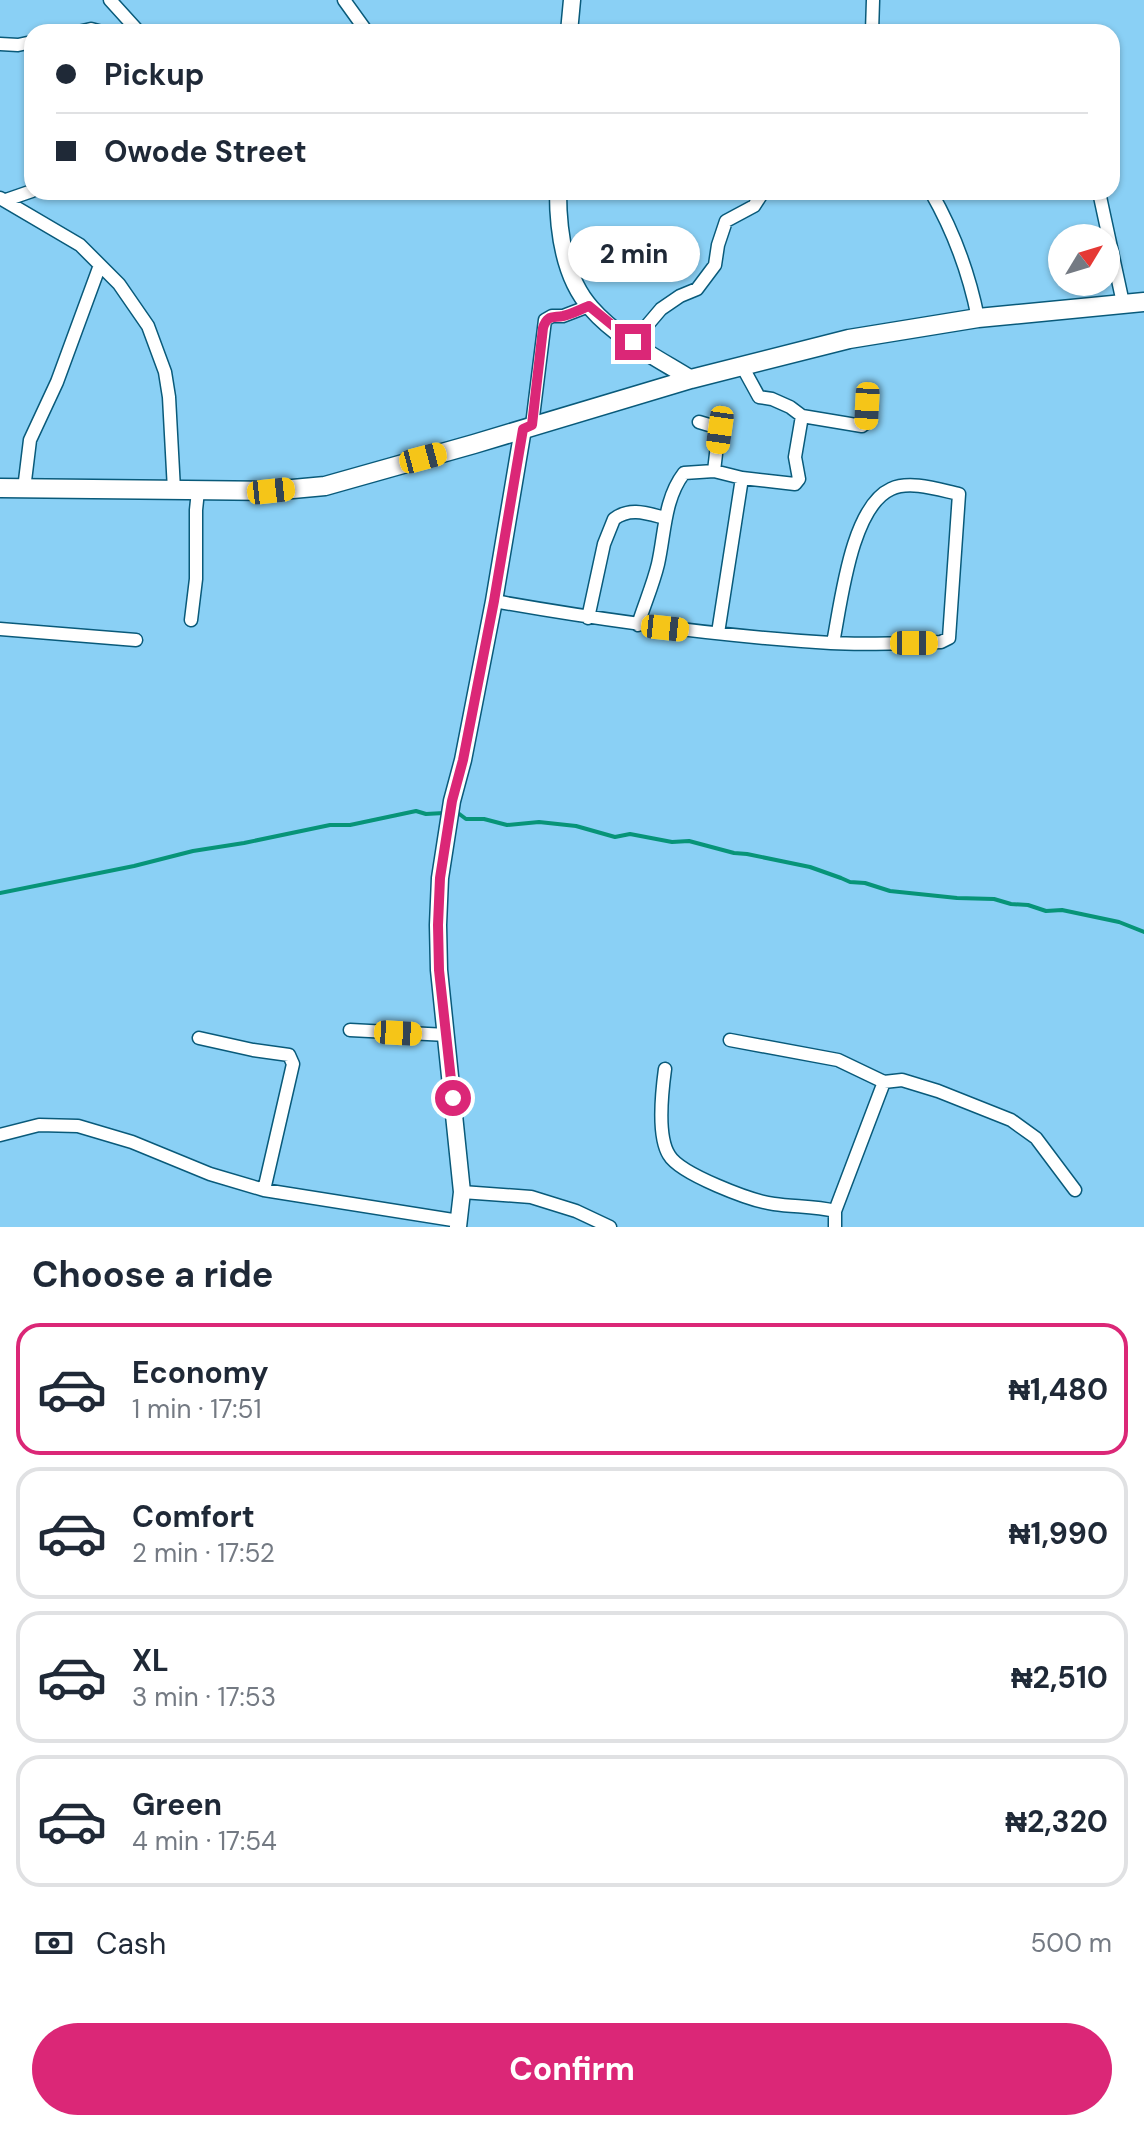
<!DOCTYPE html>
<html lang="en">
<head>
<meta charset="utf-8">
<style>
  :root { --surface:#fff; --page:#f6f6f7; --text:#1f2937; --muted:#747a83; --line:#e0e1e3; --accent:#db2777 }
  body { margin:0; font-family:"DM Sans",sans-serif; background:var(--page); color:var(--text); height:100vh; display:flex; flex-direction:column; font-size:30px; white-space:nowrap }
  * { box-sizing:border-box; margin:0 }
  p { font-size:26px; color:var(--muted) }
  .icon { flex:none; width:44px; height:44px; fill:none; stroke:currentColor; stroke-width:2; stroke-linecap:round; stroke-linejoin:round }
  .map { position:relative; height:1227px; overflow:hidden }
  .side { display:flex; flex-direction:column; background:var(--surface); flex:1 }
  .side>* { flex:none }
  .top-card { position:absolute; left:24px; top:24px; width:1096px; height:176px; border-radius:24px; box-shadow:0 2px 6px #0004; display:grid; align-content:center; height:176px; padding:0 32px; background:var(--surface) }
  .needle { width:52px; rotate:52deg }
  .tools { position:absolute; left:1048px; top:224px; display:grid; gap:16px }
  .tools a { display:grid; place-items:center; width:72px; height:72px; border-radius:50%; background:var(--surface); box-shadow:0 2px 6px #0004; font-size:40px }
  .end { position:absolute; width:36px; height:36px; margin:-18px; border:10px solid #db2777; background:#fff; box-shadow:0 0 0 4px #fff }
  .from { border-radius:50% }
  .bubble { position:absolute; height:56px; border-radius:28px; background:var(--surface); box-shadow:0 2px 6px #0004; font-size:26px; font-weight:700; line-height:56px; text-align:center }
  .car { position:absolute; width:24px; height:48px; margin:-24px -12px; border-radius:10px; box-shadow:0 0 6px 2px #0007; background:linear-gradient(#f5c518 24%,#345 0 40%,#f5c518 0 76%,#345 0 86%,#f5c518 0) }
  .top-card b { display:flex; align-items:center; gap:28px; height:76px; font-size:30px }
  .top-card b+b { border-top:2px solid var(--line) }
  .top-card i { width:20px; height:20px; background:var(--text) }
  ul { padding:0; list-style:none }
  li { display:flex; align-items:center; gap:24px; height:132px; margin:0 16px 12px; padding:0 16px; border:4px solid var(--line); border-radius:24px }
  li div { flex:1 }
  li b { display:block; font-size:30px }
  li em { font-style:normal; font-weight:700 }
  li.current { border-color:var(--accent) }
  li>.icon { width:72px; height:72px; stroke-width:1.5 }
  h2 { padding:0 32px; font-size:36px; line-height:96px }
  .pay { display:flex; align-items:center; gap:20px; height:88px; padding:0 32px; font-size:30px }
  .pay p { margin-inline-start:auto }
  .action { display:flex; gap:16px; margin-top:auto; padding:16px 32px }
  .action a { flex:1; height:92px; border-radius:48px; background:var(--accent); color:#fff; font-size:32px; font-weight:700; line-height:92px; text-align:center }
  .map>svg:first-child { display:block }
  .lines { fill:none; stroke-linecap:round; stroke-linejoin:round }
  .stream { stroke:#079478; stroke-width:4 }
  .minor-casing { stroke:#095a7a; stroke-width:15 }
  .tertiary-casing { stroke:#095a7a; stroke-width:19 }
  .secondary-casing { stroke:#095a7a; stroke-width:21 }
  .minor { stroke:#fff; stroke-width:12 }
  .tertiary { stroke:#fff; stroke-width:16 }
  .secondary { stroke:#fff; stroke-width:18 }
  .route { stroke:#db2777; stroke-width:10 }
</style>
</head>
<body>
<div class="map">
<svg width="1144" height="1227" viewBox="0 0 1144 1227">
  <rect width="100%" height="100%" fill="#8ad0f5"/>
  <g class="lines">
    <path class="stream" d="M453,813H458L466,819H484L507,825L539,822L576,826L615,837L630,834L672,842L689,841L734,853L747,854L810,867L841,878L850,882L865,883L890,891L957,898L994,899L1011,904L1028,905L1046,911L1062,910L1119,922L1144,932
      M0,893L134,866L193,851L244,843L330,825H350L416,811L426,814L444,813"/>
    <defs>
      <path id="minor" d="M110,0L139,32
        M344,0L367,32
        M78,32L91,29L102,32
        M872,32L873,0
        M0,44L18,45L32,42
        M931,192C954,232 969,273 978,318
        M1099,192L1123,303
        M0,198L80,245L119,284L148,326L165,372L169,397L174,490
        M6,200L32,191
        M633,342L661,309L680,296L697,289L715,265L718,245L726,221L754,206L763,192
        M742,366L759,397L772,399L790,407L802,416L862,426L866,423L868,390
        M699,422L719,428L714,471
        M532,425L545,320L552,316H563L589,306
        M24,489L30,440L57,382L100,265
        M494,601C606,621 718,636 831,643C867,645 905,643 941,642L949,638L959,494C940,490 910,480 891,489C851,507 841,603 833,643
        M588,618L604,544L614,519C630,507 646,513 665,518
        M191,620L196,579V510L198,491
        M638,625C644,605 653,585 658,564C665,533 664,499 684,473L714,471L742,478
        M0,629L136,640
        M718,633L742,478L795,484L799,479L795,457L802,416
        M350,1030L447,1035
        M199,1038L253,1050L289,1055L293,1064L264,1190
        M730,1040L838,1060L884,1082L902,1080L938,1091L1011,1120L1036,1138L1075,1190
        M665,1069C662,1091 657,1136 669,1155C680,1174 751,1201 774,1204C794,1207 815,1206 835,1211
        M0,1135L39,1125L78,1126L132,1142L210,1174L264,1190L459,1221
        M462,1192L531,1197L576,1211L610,1227
        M835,1227V1211L884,1082"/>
      <path id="tertiary" d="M569,32L572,0
        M558,192C558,231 564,278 591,308C617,338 657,358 691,379
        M458,1227L462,1192L439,970L438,925L440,878L452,801L463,760L494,601L523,429"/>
      <path id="secondary" d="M0,488L271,491L325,486L474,444L691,379L849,339L978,318L1144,302"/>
    </defs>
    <use href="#minor" class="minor-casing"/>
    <use href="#tertiary" class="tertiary-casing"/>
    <use href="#secondary" class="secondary-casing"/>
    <use href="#minor" class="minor"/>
    <use href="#tertiary" class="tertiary"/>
    <use href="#secondary" class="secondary"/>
  </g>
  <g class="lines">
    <path class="route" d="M453,1098L439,970L438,925L440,878L452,801L463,760L494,601L523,429L532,425L543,328C547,315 552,318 563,316C572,314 581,309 589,306L633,342"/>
  </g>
</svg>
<div class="tools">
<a><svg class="needle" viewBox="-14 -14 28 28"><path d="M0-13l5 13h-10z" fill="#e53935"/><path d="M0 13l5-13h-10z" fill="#747a83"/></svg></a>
</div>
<i class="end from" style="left:453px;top:1098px"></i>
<i class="end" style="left:633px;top:342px"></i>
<div class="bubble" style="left:568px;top:226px;width:132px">2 min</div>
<i class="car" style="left:867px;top:406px;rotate:183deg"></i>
<i class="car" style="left:720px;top:430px;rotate:188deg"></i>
<i class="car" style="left:423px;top:458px;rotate:75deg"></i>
<i class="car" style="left:271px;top:491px;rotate:84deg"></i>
<i class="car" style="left:665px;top:628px;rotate:96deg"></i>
<i class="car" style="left:914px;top:643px;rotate:90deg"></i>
<i class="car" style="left:398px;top:1033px;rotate:93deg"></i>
<div class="top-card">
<b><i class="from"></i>Pickup</b>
<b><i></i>Owode Street</b>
</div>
</div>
<section class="side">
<h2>Choose a ride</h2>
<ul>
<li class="current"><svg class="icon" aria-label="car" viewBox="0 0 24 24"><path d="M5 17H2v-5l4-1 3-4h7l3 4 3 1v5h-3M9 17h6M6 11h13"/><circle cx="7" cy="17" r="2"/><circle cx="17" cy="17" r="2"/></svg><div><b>Economy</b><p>1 min · 17:51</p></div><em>₦1,480</em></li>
<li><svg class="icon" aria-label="car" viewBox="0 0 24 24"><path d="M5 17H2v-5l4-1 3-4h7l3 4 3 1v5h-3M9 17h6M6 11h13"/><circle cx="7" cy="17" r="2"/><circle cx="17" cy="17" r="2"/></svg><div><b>Comfort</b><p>2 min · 17:52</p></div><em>₦1,990</em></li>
<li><svg class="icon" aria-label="car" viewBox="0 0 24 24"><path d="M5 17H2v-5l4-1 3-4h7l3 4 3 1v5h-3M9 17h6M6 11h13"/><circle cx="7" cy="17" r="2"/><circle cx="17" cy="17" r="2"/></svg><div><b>XL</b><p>3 min · 17:53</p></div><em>₦2,510</em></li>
<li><svg class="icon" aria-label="car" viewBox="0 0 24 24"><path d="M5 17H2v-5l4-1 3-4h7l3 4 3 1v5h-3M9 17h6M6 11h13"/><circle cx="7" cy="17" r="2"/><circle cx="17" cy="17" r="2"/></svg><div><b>Green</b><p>4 min · 17:54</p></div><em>₦2,320</em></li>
</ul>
<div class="pay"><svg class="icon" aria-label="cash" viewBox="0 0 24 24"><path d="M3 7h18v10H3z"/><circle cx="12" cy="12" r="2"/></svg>Cash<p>500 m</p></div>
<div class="action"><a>Confirm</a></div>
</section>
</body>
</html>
